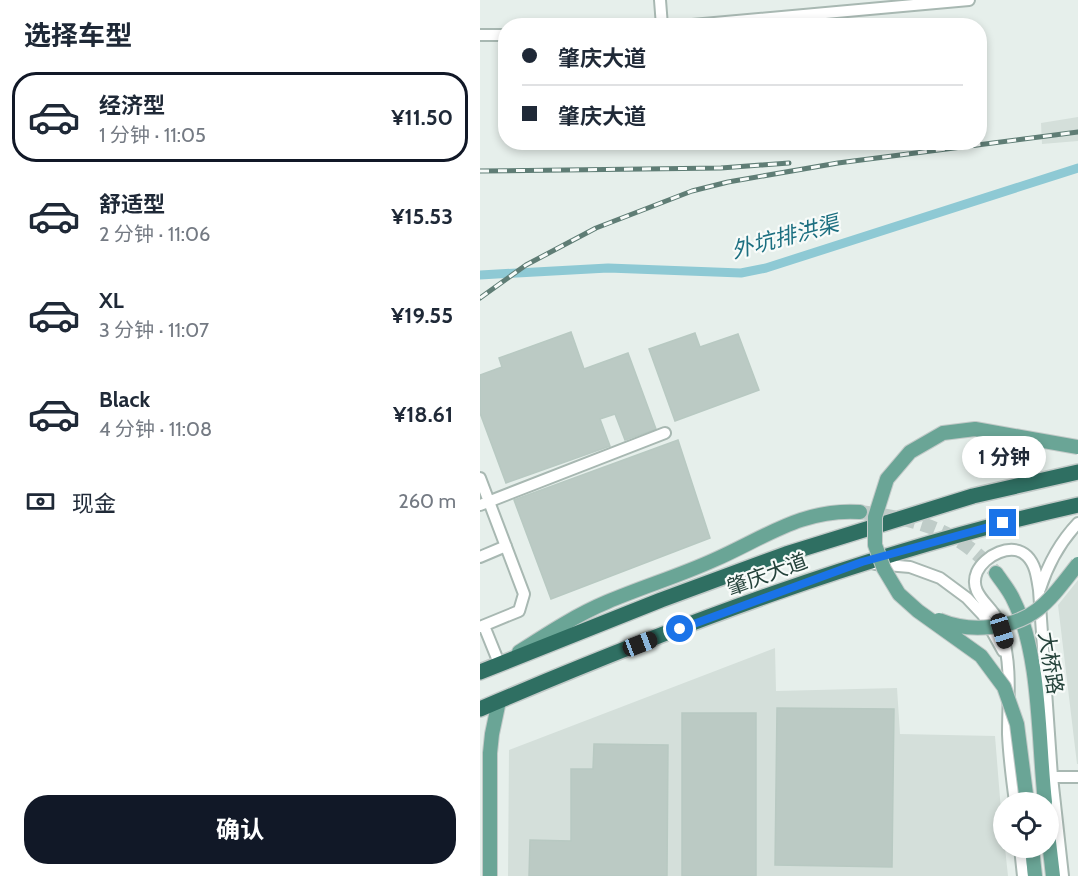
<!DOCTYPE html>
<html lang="zh">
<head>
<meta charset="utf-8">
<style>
  :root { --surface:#fff; --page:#f2f2f3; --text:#1f2937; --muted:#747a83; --line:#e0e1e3; --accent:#111827 }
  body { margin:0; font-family:Cabin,"Noto Sans SC",sans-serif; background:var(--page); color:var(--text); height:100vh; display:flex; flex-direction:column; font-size:22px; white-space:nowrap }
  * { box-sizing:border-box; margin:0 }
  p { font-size:20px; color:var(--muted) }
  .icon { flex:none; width:33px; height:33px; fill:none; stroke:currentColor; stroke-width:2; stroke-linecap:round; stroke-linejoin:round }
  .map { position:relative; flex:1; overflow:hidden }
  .drawer { display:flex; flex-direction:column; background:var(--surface); width:480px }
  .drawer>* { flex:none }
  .banner { position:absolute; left:18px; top:18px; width:489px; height:132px; border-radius:24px; box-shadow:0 3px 9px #0003; display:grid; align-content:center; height:132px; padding:0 24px; background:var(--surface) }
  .tools { position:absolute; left:513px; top:792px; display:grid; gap:12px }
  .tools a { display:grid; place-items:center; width:66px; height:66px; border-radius:50%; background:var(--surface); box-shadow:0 3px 9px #0003; font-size:30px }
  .end { position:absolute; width:27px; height:27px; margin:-14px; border:8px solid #1a73e8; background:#fff; box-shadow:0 0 0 3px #fff }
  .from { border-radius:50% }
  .bubble { position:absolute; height:42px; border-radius:21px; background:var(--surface); box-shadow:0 3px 9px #0003; font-size:20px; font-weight:700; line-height:42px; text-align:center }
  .car { position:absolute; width:18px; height:36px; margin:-18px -9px; border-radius:8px; box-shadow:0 0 4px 2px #0007; background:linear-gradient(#222 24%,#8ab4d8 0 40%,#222 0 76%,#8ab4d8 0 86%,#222 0) }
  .banner b { display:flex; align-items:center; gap:21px; height:57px; font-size:22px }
  .banner b+b { border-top:2px solid var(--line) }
  .banner i { width:15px; height:15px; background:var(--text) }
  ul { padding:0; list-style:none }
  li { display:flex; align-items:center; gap:18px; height:90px; margin:0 12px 9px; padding:0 12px; border:3px solid transparent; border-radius:24px }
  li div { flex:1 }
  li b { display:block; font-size:22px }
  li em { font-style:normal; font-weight:700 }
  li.selected { border-color:var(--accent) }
  li>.icon { width:54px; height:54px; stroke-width:1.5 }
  h2 { padding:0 24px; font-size:27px; line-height:72px }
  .pay { display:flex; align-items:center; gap:15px; height:66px; padding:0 24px; font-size:22px }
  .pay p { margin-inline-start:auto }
  .button { display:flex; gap:12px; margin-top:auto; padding:12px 24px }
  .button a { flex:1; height:69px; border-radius:24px; background:var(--accent); color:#fff; font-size:24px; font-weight:700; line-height:69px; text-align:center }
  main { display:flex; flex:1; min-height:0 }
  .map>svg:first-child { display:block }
  .built { fill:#d4dfda }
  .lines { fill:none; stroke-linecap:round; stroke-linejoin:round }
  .canal { stroke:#8ec9d4; stroke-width:9 }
  .building { fill:#bbcac4; stroke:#b8c9c2; stroke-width:1.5 }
  .major-tunnel { stroke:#bfccc8; stroke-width:14; stroke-dasharray:14 7; stroke-linecap:butt }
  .minor-casing { stroke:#a8b8b2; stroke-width:14 }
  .major-casing { stroke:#c2cac8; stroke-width:16 }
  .highway-casing { stroke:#c2cac8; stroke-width:18 }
  .minor { stroke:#fff; stroke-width:10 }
  .major { stroke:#6aa596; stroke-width:14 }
  .highway { stroke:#2f6f62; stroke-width:15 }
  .rail-casing { stroke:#5f7d75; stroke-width:5 }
  .rail { stroke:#f7fbf9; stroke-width:3; stroke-dasharray:9; stroke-linecap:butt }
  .major-bridge-casing { stroke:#c2cac8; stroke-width:16; stroke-linecap:butt }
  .major-bridge { stroke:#6aa596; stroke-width:14 }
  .route { stroke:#1a73e8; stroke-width:8 }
  .labels { text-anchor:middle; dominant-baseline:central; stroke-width:4.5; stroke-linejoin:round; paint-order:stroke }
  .street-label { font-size:21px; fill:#24423a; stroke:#f7fbf9 }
  .water-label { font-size:22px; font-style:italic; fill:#1c6f80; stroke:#f7fbf9 }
</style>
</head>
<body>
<main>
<section class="drawer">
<h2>选择车型</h2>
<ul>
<li class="selected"><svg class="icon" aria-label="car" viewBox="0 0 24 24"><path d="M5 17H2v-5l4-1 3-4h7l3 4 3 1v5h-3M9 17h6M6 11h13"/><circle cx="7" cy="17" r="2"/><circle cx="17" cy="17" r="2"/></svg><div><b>经济型</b><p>1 分钟 · 11:05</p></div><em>¥11.50</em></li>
<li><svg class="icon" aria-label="car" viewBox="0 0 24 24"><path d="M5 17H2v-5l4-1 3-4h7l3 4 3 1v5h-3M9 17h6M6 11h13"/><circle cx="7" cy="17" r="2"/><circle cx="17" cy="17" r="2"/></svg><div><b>舒适型</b><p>2 分钟 · 11:06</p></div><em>¥15.53</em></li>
<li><svg class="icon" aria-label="car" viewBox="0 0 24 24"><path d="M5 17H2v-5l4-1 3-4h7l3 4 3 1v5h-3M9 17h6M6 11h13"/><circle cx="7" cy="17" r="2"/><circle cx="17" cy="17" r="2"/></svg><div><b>XL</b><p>3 分钟 · 11:07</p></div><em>¥19.55</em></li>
<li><svg class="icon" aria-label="car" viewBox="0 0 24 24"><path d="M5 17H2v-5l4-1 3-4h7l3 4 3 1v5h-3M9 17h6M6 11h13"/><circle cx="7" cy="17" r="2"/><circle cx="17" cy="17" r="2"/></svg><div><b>Black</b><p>4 分钟 · 11:08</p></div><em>¥18.61</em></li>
</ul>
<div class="pay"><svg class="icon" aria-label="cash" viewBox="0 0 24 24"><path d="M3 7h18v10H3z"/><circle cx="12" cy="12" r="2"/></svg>现金<p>260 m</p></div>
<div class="button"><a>确认</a></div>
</section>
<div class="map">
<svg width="598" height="876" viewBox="0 0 598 876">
  <rect width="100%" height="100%" fill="#e6efeb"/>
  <path class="built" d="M598,117V141L562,144L561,123Z
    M598,580V764H597L578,605Z
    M295,648L296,691L417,688L420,734L515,736L524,848H525L528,876H28L29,750Z"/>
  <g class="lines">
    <path class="canal" d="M0,275L128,268L261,273L286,268L598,168"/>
  </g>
  <path class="building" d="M91,332L104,369L148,353L176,429L145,440L135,414L120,419L130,446L26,483L0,413V375L22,367L19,358Z
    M215,333L220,347L258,334L279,390L195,421L169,349Z
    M198,440L230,538L71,599L34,500Z
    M297,708L414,709L412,867L295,865Z
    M202,713H276V876H202Z
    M114,744L188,745L187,876H49L50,840L91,841V769H113Z"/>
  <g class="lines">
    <path class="major-tunnel" d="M380,512C436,519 478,529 516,573"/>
    <defs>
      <path id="minor" d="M180,0L182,26
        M201,26L489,0
        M0,35H26
        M0,478L44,594L39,611L0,627
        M0,505L185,433
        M0,557L26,546
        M395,564L430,567L460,578L487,598L503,615L523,651
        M560,589C568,564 579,543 598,523
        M4,626L19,663
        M572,777H598
        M535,802C532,780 529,757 528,734C528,700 532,666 522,633C521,629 520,623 518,620C510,604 488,593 497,572C504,556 532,541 547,556C556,565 557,578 559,590L572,777L583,876
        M540,848L543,876"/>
      <path id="major" d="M516,573C522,582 530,591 534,601C561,656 558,741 565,802
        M39,652C67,634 96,615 127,602C162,587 199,576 234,560C284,538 323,508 380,512
        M568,833L573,876
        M552,848L555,876
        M10,876V753L12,734L19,701"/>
      <path id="highway" d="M0,672L181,600L306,554L493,496L598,472
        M0,709C194,626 392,551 598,505"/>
    </defs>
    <use href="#minor" class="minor-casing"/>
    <use href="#major" class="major-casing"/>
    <use href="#highway" class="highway-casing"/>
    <use href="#minor" class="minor"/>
    <use href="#major" class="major"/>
    <use href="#highway" class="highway"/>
    <defs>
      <path id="rail" d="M0,171L241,168L309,163
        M0,298L46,265L116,228L212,191L248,182L358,163L598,132"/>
    </defs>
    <use href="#rail" class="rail-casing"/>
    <use href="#rail" class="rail"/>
    <defs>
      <path id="major-bridge" d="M459,620C476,627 492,629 510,627C556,623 571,598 598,564
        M547,802L537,724L524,687L501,656L438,611L419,594L404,569L395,545V517L407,479L430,452L463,433L495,429L598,447"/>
    </defs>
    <use href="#major-bridge" class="major-bridge-casing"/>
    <use href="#major-bridge" class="major-bridge"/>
  </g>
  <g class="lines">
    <path class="route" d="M200,629L382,562L523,523"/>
  </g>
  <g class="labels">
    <g class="street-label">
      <text transform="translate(287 574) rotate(-20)">肇庆大道</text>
      <text transform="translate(571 663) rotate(81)">大桥路</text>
    </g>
    <g class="water-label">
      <text transform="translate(305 237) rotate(-15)">外坑排洪渠</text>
    </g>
  </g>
</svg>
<div class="tools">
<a><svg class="icon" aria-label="locate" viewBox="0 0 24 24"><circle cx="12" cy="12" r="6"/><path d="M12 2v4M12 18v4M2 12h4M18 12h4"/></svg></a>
</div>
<i class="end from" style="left:200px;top:629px"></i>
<i class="end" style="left:523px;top:523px"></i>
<div class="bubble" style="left:482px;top:436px;width:84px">1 分钟</div>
<i class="car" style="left:522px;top:631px;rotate:163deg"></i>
<i class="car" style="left:160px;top:644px;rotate:69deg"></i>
<div class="banner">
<b><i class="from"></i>肇庆大道</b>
<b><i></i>肇庆大道</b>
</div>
</div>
</main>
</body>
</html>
